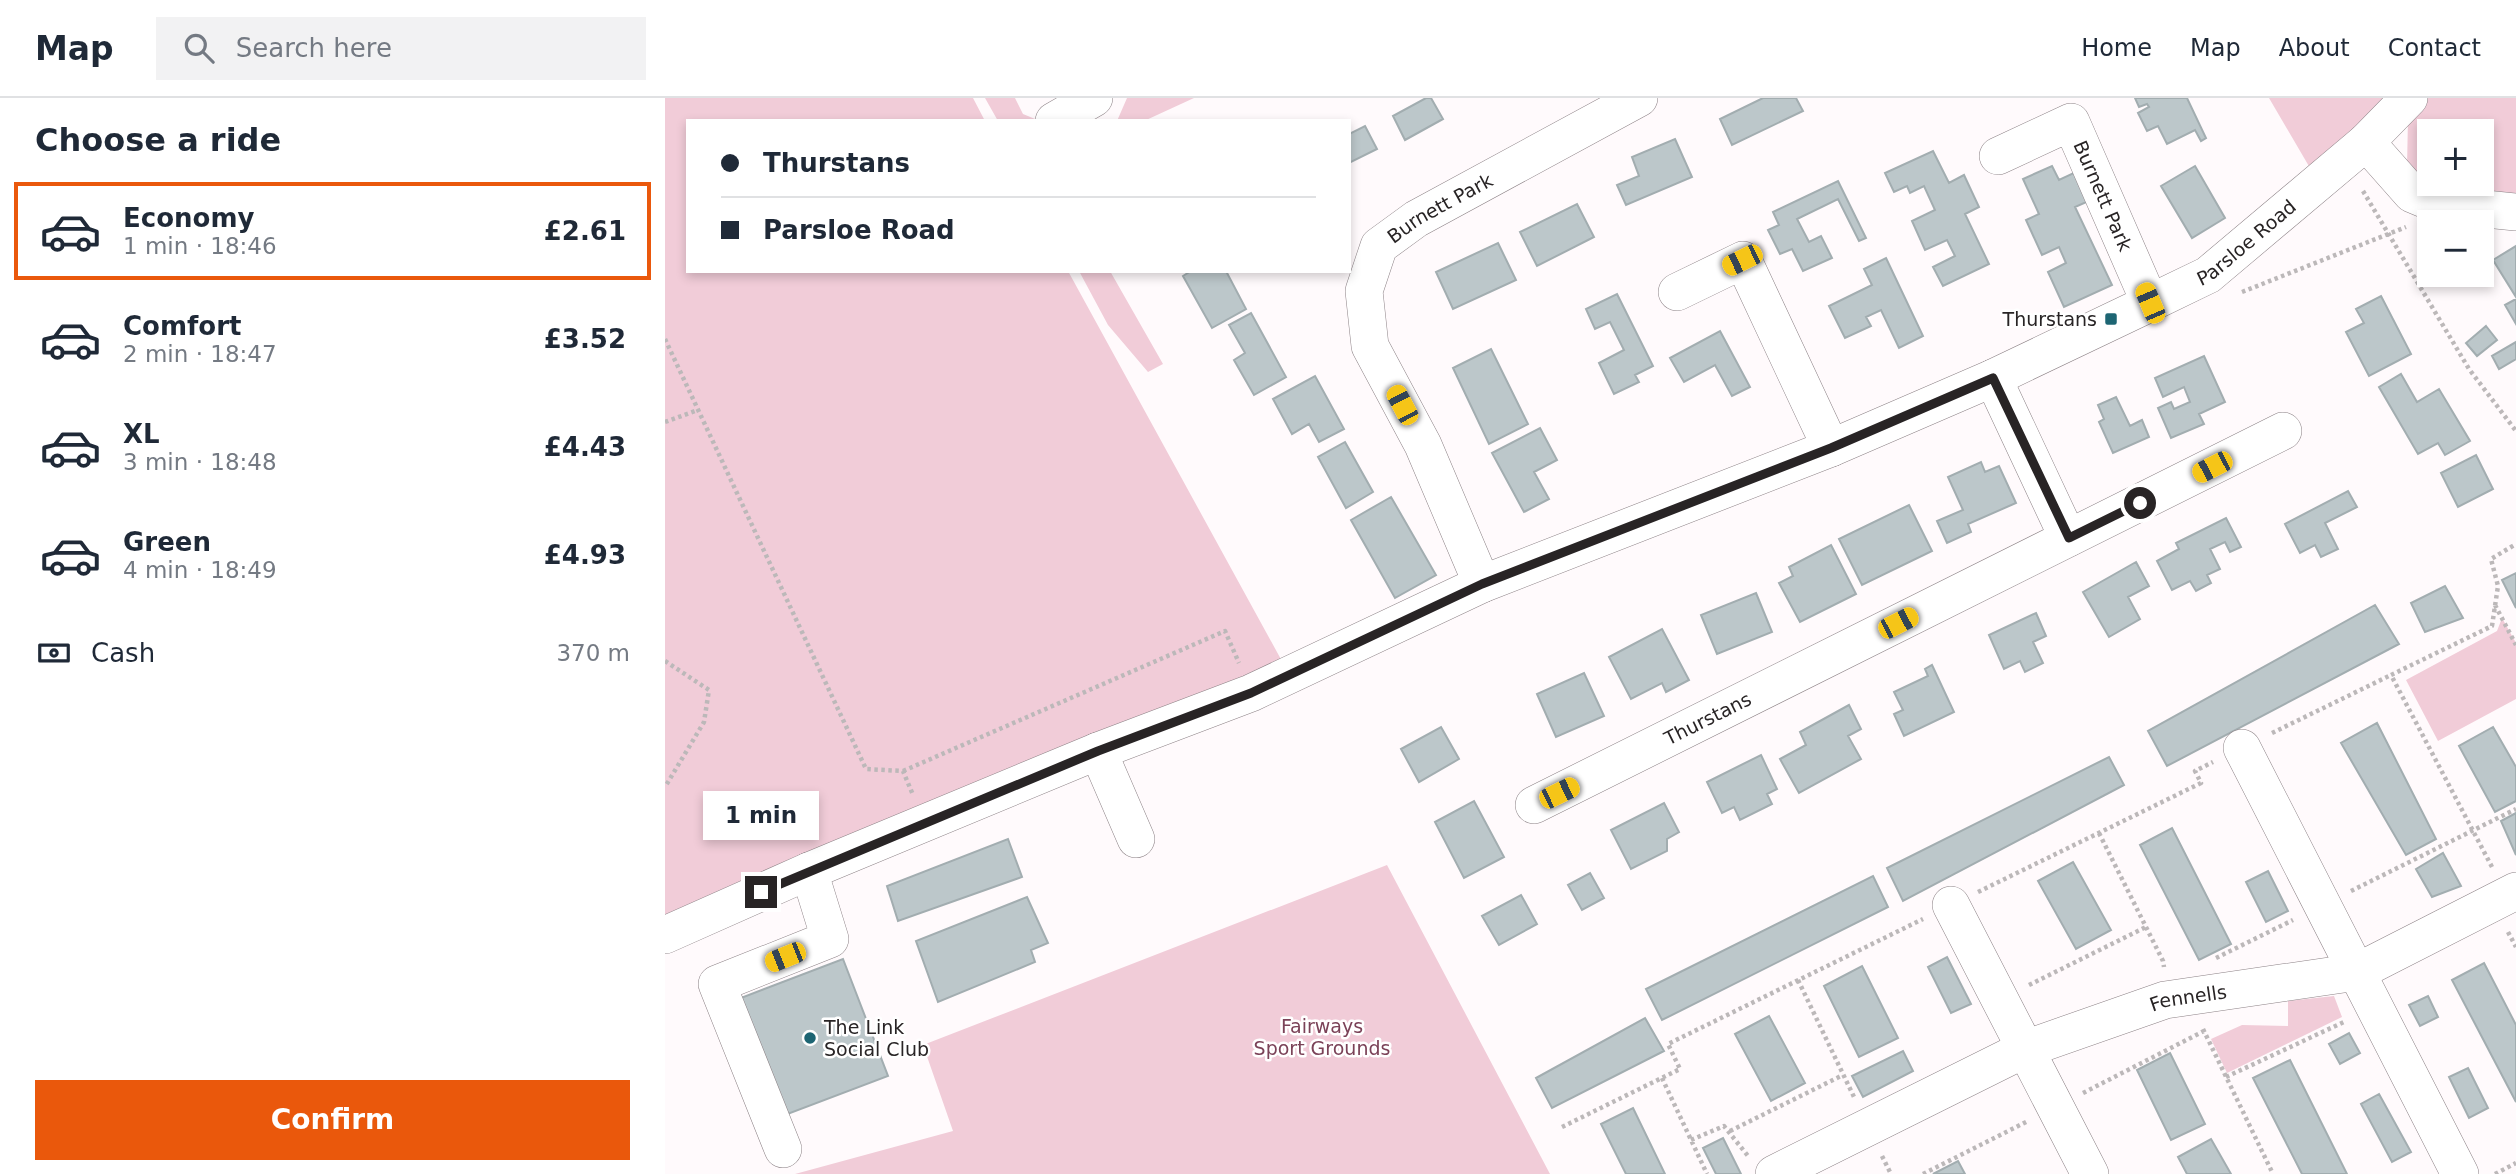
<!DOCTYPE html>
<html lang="en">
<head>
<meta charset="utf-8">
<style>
  :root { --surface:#fff; --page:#f2f2f3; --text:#1f2937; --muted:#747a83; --line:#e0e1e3; --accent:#ea580c }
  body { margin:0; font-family:"DejaVu Sans",sans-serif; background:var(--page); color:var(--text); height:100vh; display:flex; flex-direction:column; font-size:26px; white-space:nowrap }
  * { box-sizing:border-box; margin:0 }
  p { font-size:23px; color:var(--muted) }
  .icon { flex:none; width:38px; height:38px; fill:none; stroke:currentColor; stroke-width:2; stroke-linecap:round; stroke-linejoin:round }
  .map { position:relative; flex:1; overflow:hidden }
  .sheet { display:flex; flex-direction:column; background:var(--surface); width:665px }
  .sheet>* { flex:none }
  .hud { position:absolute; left:21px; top:21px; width:665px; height:154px; border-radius:0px; box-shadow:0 4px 10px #0003; display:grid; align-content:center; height:154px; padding:0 35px; background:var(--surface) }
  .controls { position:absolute; left:1752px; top:21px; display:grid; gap:14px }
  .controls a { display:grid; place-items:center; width:77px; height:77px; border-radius:0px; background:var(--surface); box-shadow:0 4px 10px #0003; font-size:35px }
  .end { position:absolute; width:32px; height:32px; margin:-16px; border:9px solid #282425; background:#fff; box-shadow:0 0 0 4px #fff }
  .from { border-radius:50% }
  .bubble { position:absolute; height:49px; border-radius:0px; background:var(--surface); box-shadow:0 4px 10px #0003; font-size:23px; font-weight:700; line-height:49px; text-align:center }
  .car { position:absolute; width:21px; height:42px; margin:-21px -10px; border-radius:9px; box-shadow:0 0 5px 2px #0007; background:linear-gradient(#f5c518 24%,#345 0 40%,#f5c518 0 76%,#345 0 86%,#f5c518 0) }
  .hud b { display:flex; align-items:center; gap:24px; height:66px; font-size:26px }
  .hud b+b { border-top:2px solid var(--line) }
  .hud i { width:18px; height:18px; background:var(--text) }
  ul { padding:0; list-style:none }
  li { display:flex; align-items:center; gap:21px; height:98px; margin:0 14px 10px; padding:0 21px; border:4px solid transparent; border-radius:0px }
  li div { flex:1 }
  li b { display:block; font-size:26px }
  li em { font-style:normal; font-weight:700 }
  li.selected { border-color:var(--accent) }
  li>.icon { width:63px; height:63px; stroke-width:1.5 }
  h2 { padding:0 35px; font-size:32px; line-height:84px }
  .pay { display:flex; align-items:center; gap:18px; height:77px; padding:0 35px; font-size:26px }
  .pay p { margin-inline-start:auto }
  .action { display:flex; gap:14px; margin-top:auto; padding:14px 35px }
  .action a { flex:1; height:80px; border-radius:0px; background:var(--accent); color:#fff; font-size:28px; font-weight:700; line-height:80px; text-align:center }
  header { display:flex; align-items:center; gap:42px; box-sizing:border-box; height:98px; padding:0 35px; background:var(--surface); border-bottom:2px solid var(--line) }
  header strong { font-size:33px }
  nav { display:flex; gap:38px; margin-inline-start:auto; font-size:24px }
  .search { width:490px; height:63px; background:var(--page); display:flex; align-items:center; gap:18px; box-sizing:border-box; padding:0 24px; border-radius:0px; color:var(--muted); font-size:26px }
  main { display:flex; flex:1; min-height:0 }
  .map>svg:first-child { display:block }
  .green { fill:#f1ccd8; fill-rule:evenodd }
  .building { fill:#bcc7ca; stroke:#a2adb0; stroke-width:2 }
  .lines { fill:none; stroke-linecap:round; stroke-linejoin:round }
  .minor-casing { stroke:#8c8286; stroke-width:38 }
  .path { stroke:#bcb8b9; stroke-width:4.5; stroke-dasharray:3.5 3.5; stroke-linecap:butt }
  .minor { stroke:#fff; stroke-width:37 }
  .route { stroke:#282425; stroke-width:9 }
  .poi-dot { fill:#1d6573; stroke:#fff; stroke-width:2.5 }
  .labels { text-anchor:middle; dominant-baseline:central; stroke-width:5; stroke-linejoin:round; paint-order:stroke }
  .street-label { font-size:19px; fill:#282425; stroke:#fff }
  .poi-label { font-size:19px; fill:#282425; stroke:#fff; text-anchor:end }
  .park-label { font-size:19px; fill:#7b4258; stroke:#fff }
</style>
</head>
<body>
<header>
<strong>Map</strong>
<div class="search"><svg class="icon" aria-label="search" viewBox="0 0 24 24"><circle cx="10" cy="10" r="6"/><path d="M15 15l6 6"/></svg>Search here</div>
<nav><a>Home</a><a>Map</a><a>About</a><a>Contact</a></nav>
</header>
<main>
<section class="sheet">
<h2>Choose a ride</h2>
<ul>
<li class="selected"><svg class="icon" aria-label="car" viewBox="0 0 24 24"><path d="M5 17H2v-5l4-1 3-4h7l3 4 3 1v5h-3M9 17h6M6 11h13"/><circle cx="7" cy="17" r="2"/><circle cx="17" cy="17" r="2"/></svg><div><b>Economy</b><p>1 min · 18:46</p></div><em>£2.61</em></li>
<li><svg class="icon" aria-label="car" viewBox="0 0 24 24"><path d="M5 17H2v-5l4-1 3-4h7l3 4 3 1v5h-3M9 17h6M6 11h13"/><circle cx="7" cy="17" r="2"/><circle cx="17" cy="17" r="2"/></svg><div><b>Comfort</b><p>2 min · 18:47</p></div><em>£3.52</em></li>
<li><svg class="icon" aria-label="car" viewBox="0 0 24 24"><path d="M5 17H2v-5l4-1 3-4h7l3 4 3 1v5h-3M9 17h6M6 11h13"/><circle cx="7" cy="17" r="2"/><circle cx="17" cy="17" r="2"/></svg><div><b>XL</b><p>3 min · 18:48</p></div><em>£4.43</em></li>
<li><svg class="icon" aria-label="car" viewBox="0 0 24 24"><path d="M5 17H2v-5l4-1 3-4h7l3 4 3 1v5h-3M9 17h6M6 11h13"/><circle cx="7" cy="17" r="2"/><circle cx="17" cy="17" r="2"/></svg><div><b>Green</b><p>4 min · 18:49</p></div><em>£4.93</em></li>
</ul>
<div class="pay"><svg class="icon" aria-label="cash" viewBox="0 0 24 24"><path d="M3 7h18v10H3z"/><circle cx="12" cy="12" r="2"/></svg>Cash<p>370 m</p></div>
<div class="action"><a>Confirm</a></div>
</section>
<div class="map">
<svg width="1851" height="1076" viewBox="0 0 1851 1076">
  <rect width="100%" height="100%" fill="#fffafc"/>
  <path class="green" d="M0,0H308L320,23H23V173H403L624,576L0,844Z
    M320,0H350L358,16L375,23H333Z
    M462,0H529L479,23H452Z
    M1604,0H1733L1645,70Z
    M1760,0H1851V113L1774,100L1742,69L1743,20ZM1764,33H1816V86H1764Z
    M414,173H445L498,266L483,274L443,227Z
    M1837,520L1851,545V601L1773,643L1741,582L1832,533Z
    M722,767L885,1076H130L288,1033L258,947Z
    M1669,898L1677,919L1562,975L1546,941L1577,927L1623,928V903Z"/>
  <path class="building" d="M761,0H766L778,21L740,42L728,18Z
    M1098,0H1131L1138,13L1067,47L1055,21Z
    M1470,0H1522L1541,40L1536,43L1530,32L1502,46L1493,28L1482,33L1473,15L1484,9L1482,6L1474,9Z
    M700,28L712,51L684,65V36Z
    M1010,41L1027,79L961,107L952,87L974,78L967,59Z
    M1268,53L1284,85L1299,77L1314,109L1300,116L1324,166L1278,188L1268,169L1290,158L1282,142L1260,152L1247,123L1270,112L1259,88L1245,95L1242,88L1229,94L1220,75Z
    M1387,68L1394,82L1413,73L1426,102L1410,109L1447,187L1399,209L1383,174L1401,165L1394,149L1377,157L1361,122L1374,116L1358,81Z
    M1530,68L1560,120L1527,140L1496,88Z
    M1173,83L1201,140L1194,143L1173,101L1132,121L1144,144L1156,138L1167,160L1138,173L1127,151L1115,156L1103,132L1114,127L1108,114Z
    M912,106L929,139L872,168L855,134Z
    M833,145L851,182L788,211L771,174Z
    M1851,148V199L1828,162Z
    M1221,160L1258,238L1234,250L1216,212L1201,219L1206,228L1180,240L1164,208L1207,187L1199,171Z
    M526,173H561L581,211L547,230L518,178Z
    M952,196L988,268L970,277L974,284L949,296L934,265L959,252L945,224L930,231L921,211Z
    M1716,198L1746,256L1704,278L1681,234L1699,225L1691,211Z
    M1851,201V226L1840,207Z
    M586,215L621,279L589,297L569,262L580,255L564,227Z
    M1821,228L1832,242L1812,258L1801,245Z
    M1055,233L1085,289L1067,298L1050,267L1019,284L1005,260Z
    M1851,244V261L1834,271L1827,258Z
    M826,251L863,326L824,346L788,270Z
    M1539,258L1560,304L1534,316L1539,326L1506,340L1493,310L1506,304L1509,311L1525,304L1519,289L1498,299L1490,280Z
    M1736,276L1752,304L1774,291L1805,343L1780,357L1773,345L1753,356L1714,289Z
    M650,278L679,331L654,344L644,326L627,336L608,301Z
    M1451,299L1465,328L1477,322L1484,339L1448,355L1434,324L1439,321L1433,307Z
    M875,330L892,362L869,374L884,401L859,414L827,355Z
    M680,344L708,394L681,410L653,359Z
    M1811,357L1828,391L1793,409L1776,375Z
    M1316,364L1320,374L1334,368L1351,405L1303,426L1306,434L1282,445L1272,423L1298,412L1283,379Z
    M1683,393L1692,409L1660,425L1673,451L1656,459L1650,447L1635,455L1620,426Z
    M726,399L771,477L730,500L686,422Z
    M1244,407L1267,453L1197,487L1174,441Z
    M1561,420L1576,449L1565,454L1560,444L1545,451L1555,471L1542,477L1546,485L1531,493L1525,483L1507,492L1492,463L1514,451L1511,445Z
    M1166,447L1191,496L1135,524L1114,485L1128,478L1124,469Z
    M1471,464L1484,488L1463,499L1475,521L1444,539L1418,494Z
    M1851,475V510L1837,482Z
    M1780,488L1798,520L1760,534L1746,505Z
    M1091,495L1107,534L1052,556L1036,517Z
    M1710,507L1734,546L1502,668L1483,633Z
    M1371,515L1381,538L1368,544L1378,565L1360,574L1355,563L1339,571L1324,537Z
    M997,531L1024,582L1001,594L997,585L966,601L944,559Z
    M1267,567L1289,614L1239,638L1229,616L1238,612L1229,594L1263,578L1260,571Z
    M919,575L939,618L891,639L872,596Z
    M1184,607L1196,631L1183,638L1196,661L1134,695L1115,661L1141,647L1135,634Z
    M1712,625L1771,741L1741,757L1676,645Z
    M776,629L794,661L754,684L736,651Z
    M1828,629L1851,669V703L1830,714L1794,648Z
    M1096,657L1112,691L1102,696L1107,706L1075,722L1069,709L1057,715L1042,684Z
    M1444,659L1459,687L1238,803L1222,770Z
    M809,703L839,759L799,780L770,724Z
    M999,705L1014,734L1002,741V753L966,771L946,732Z
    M1851,715V757L1836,723Z
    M1507,730L1566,846L1534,862L1475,747Z
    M343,741L357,779L233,823L222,788Z
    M1778,755L1796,788L1767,799L1751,771Z
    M1408,764L1446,832L1411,851L1373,783Z
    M1603,773L1623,813L1601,824L1581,784Z
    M925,775L939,800L917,812L903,787Z
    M1208,778L1223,809L997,922L981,891Z
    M856,797L872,826L834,847L817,818Z
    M362,799L383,845L366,852L370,864L273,904L251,843Z
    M1282,859L1306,906L1286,915L1263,869Z
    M178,861L223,978L112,1020L68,903Z
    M1819,865L1851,927V1004L1787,882Z
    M1197,868L1233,940L1194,959L1159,888Z
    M1763,898L1773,919L1755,928L1744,907Z
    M1104,918L1140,985L1106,1003L1070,936Z
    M980,920L999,953L887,1010L871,980Z
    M1684,935L1695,955L1675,966L1664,946Z
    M1238,953L1248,973L1198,999L1187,978Z
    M1505,955L1540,1026L1506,1042L1472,972Z
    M1625,962L1682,1076H1637L1588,980Z
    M1803,970L1823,1010L1804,1020L1784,979Z
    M1714,996L1746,1054L1727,1064L1696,1006Z
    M968,1010L1000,1076H961L936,1026Z
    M1058,1040L1076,1076H1051L1038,1050Z
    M1546,1041L1566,1076H1522L1513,1059Z
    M1293,1063L1300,1076H1268Z"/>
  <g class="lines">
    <defs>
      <g id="minor">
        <path d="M389,23L429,0"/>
        <path d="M1701,44L1747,96L1771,106L1851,114"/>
        <path id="s1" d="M1333,58L1406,24L1485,205"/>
        <path d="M1012,194L1078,162L1166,350"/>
        <path d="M1328,280L1403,440"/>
        <path id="s2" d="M817,486L758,347L705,248L699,193L714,148L751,121L974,0"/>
        <path d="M1577,650L1795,1076"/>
        <path d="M433,653L471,741"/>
        <path id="s3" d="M869,707L1618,333"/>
        <path d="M1286,807L1425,1076"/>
        <path id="s4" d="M0,837L144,773L433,653L586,595L817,486L1166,350L1328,280L1485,205L1543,177L1701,44L1744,0"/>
        <path d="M118,1051L52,886L165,841L144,773"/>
        <path id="s5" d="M1109,1076L1360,951L1500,902L1692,874L1851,793"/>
      </g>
    </defs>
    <use href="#minor" class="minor-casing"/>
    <path class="path" d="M1698,93L1804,271L1851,333
      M1577,194L1741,129
      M0,241L201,671L238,673L248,697
      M0,324L33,312
      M1830,507L1851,547
      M0,563L44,592L39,624L0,689
      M1607,635L1726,577
      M238,673L560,533L574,565
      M1434,735L1498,863L1499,869
      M1827,769L1726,577L1827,528L1833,488L1826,461L1851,446
      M1686,793L1851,711
      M1313,794L1536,685L1530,673L1548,664
      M1843,834L1851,849
      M1551,860L1628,822
      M1133,882L1189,999
      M1364,887L1481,829
      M1538,931L1608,1076
      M1561,979L1681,923
      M997,980L1042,1076
      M1418,995L1539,933
      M897,1029L1015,971L1003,946L1258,821
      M1065,1033L1178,977
      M1026,1042L1059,1028L1083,1058
      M1217,1058L1226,1076
      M1258,1076L1363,1023
      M1830,1076L1851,1065"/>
    <use href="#minor" class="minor"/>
  </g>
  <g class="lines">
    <path class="route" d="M96,794L433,653L586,595L817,486L1166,350L1328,280L1404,440L1475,405"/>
  </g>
  <g class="poi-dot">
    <rect x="1439" y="214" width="14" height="14" rx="3.5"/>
    <circle cx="145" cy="940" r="7"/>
  </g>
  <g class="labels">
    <g class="street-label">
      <text stroke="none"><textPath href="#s1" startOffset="161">Burnett Park</textPath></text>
      <text stroke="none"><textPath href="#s2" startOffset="438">Burnett Park</textPath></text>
      <text stroke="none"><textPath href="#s4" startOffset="1729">Parsloe Road</textPath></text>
      <text stroke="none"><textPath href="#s3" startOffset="194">Thurstans</textPath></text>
      <text stroke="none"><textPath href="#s5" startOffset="452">Fennells</textPath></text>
    </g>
    <g class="poi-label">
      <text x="1432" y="221">Thurstans</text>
      <text x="159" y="929" text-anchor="start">The Link<tspan x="159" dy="22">Social Club</tspan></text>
    </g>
    <g class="park-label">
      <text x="657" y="928">Fairways<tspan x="657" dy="22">Sport Grounds</tspan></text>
    </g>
  </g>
</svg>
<div class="controls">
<a>+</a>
<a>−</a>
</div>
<i class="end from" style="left:1475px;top:405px"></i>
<i class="end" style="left:96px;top:794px"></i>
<div class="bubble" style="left:38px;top:693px;width:116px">1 min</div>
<i class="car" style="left:1077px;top:162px;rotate:244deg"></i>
<i class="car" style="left:1485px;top:205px;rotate:337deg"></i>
<i class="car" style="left:737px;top:307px;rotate:332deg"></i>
<i class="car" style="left:1547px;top:369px;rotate:243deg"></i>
<i class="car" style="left:1233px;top:525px;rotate:63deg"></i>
<i class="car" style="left:894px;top:695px;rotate:64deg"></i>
<i class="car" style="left:120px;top:859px;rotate:248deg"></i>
<div class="hud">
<b><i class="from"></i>Thurstans</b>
<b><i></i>Parsloe Road</b>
</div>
</div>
</main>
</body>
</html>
